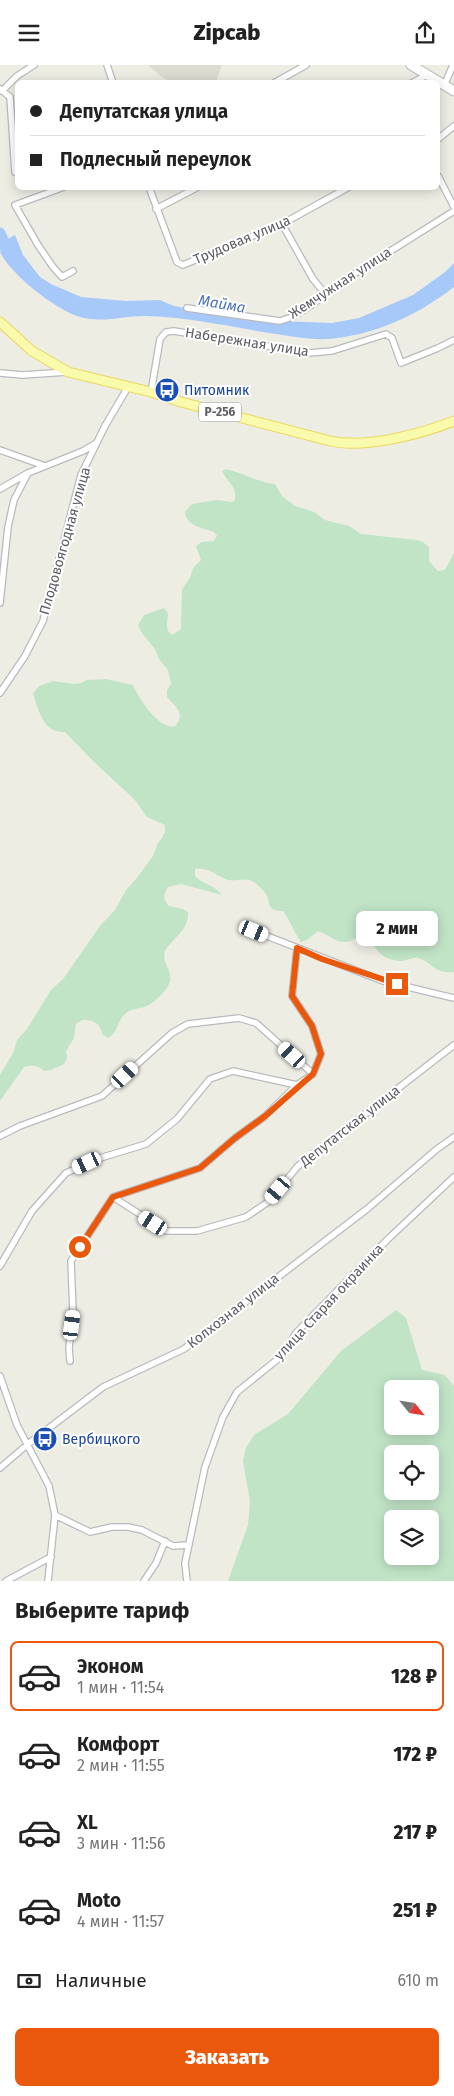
<!DOCTYPE html>
<html lang="ru">
<head>
<meta charset="utf-8">
<style>
  :root { --surface:#fff; --page:#f6f6f6; --text:#222; --muted:#767676; --line:#e0e0e0; --accent:#ea580c }
  body { margin:0; font-family:"Fira Sans",sans-serif; background:var(--page); color:var(--text); height:100vh; display:flex; flex-direction:column; font-size:19px; white-space:nowrap }
  * { box-sizing:border-box; margin:0 }
  p { font-size:16px; color:var(--muted) }
  .icon { flex:none; width:28px; height:28px; fill:none; stroke:currentColor; stroke-width:2; stroke-linecap:round; stroke-linejoin:round }
  .map { position:relative; height:1516px; overflow:hidden }
  .details { display:flex; flex-direction:column; background:var(--surface); flex:1 }
  .details>* { flex:none }
  .top-card { position:absolute; left:15px; top:15px; width:425px; height:110px; border-radius:8px; box-shadow:0 2px 12px #0003; display:grid; align-content:center; height:110px; padding:0 15px; background:var(--surface) }
  .needle { width:32px; rotate:120deg }
  .fabs { position:absolute; left:384px; top:1315px; display:grid; gap:10px }
  .fabs a { display:grid; place-items:center; width:55px; height:55px; border-radius:8px; background:var(--surface); box-shadow:0 2px 12px #0003; font-size:25px }
  .end { position:absolute; width:22px; height:22px; margin:-11px; border:6px solid #ea580c; background:#fff; box-shadow:0 0 0 2px #fff }
  .from { border-radius:50% }
  .bubble { position:absolute; height:35px; border-radius:8px; background:var(--surface); box-shadow:0 2px 12px #0003; font-size:16px; font-weight:800; line-height:35px; text-align:center }
  .car { position:absolute; width:15px; height:30px; margin:-15px -8px; border-radius:6px; box-shadow:0 0 4px 1px #0007; background:linear-gradient(#fff 24%,#345 0 40%,#fff 0 76%,#345 0 86%,#fff 0) }
  .top-card b { display:flex; align-items:center; gap:18px; height:48px; font-size:19px }
  .top-card b+b { border-top:1px solid var(--line) }
  .top-card i { width:12px; height:12px; background:var(--text) }
  ul { padding:0; list-style:none }
  li { display:flex; align-items:center; gap:15px; height:70px; margin:0 10px 8px; padding:0 5px; border:2px solid transparent; border-radius:8px }
  li div { flex:1 }
  li b { display:block; font-size:19px }
  li em { font-style:normal; font-weight:800 }
  li.active { border-color:var(--accent) }
  li>.icon { width:45px; height:45px; stroke-width:1.5 }
  h2 { padding:0 15px; font-size:22px; line-height:60px }
  .pay { display:flex; align-items:center; gap:12px; height:55px; padding:0 15px; font-size:19px }
  .pay p { margin-inline-start:auto }
  .primary-button { display:flex; gap:10px; margin-top:auto; padding:10px 15px }
  .primary-button a { flex:1; height:58px; border-radius:8px; background:var(--accent); color:#fff; font-size:20px; font-weight:800; line-height:58px; text-align:center }
  header { display:flex; justify-content:space-between; align-items:center; height:65px; padding:0 15px; background:var(--surface); font-size:22px; font-weight:800 }
  .map>svg:first-child { display:block }
  .education { fill:#dddcd2 }
  .green { fill:#c1e4c7; fill-rule:evenodd }
  .water { fill:#a7c9fa }
  .lines { fill:none; stroke-linecap:round; stroke-linejoin:round }
  .river { stroke:#a7c9fa; stroke-width:11 }
  .street-casing { stroke:#b9babf; stroke-width:8 }
  .secondary-casing { stroke:#b9bbc1; stroke-width:11 }
  .primary-casing { stroke:#e9d861; stroke-width:11 }
  .street { stroke:#fff; stroke-width:5.5 }
  .secondary { stroke:#fff; stroke-width:9 }
  .primary { stroke:#fafaac; stroke-width:9 }
  .route { stroke:#ea580c; stroke-width:6 }
  .labels { text-anchor:middle; dominant-baseline:central; stroke-width:4; stroke-linejoin:round; paint-order:stroke }
  .shield { fill:#fff; stroke:#8d8e92; stroke-width:1 }
  .shield-label { font-size:12px; font-weight:bold; fill:#5c5e63 }
  .street-label { font-size:14px; fill:#5c5e63; stroke:#fff }
  .transit-label { font-size:14px; fill:#164399; stroke:#fff; text-anchor:start }
  .water-label { font-size:15px; font-style:italic; fill:#4b70bc; stroke:#fff }
</style>
</head>
<body>
<header><svg class="icon" aria-label="menu" viewBox="0 0 24 24"><path d="M4 6h16M4 12h16M4 18h16"/></svg>Zipcab<svg class="icon" aria-label="share" viewBox="0 0 24 24"><path d="M12 15V3M7 8l5-5 5 5M5 13v7h14v-7"/></svg></header>
<div class="map">
<svg width="454" height="1516" viewBox="0 0 454 1516">
  <rect width="100%" height="100%" fill="#edede4"/>
  <path class="education" d="M148,0H222L216,17L173,18L162,12Z"/>
  <path class="green" d="M226,404C243,408 257,417 275,419L282,431L295,441L314,447L325,455L349,461L361,469L417,475L423,477L429,482V496L438,506L445,505L454,488V907C433,909 433,897 418,893C412,892 405,897 399,896C379,894 377,883 366,871C357,871 353,876 346,877C335,878 328,869 318,866L307,875L301,877C294,867 290,855 283,846C266,846 271,839 266,829C264,826 258,820 255,818C247,811 237,817 228,815C216,811 210,802 195,804V811C203,820 214,819 222,830L181,819L168,822C163,830 163,834 169,841L183,844L188,847C189,864 176,871 167,883C158,893 173,905 170,916C168,925 155,937 147,941C140,944 131,943 125,949C116,957 119,967 108,973L102,969C100,957 93,955 82,955L76,959L74,973L66,986L67,993L64,999L51,1005L44,1006C37,1000 33,1000 24,1002L0,1036V1010L13,988L17,975L27,964L51,925L63,914L100,861L115,845L126,825L136,814L153,791L158,778L162,773L165,767V760L147,752L134,734L94,697L65,667C43,668 39,646 33,629L39,621L53,616L75,619L81,618L87,615L106,614L133,620C140,635 156,661 174,662C187,650 176,642 167,632V625L171,619L168,605L159,594L155,584L141,567L138,560L144,550L164,543L168,548C168,556 164,564 172,570L181,564L182,524L190,513L193,503L201,495L196,481L202,477L214,476L217,470L214,467C203,463 186,461 185,447L192,439L217,435L232,437L235,435C237,421 227,417 222,406Z
    M396,1245L406,1253L422,1305L445,1310L454,1321V1516H228L248,1460L250,1437L243,1396L246,1383L254,1370L288,1349L341,1286ZM392,1324H430V1361H392ZM392,1389H430V1426H392ZM392,1454H430V1491H392Z"/>
  <path class="water" d="M15,170L23,190L40,212L51,219L81,232L126,236L160,235L174,241L253,255L332,258L359,253L413,230L445,207L454,198V222C418,250 375,270 329,274C309,275 289,271 269,268C228,261 186,252 145,251C121,251 100,259 77,251C54,243 13,211 1,189C0,186 0,182 0,178Z"/>
  <g class="lines">
    <path class="river" d="M0,168L9,189"/>
    <defs>
      <path id="street" d="M107,0L113,18
        M274,18L306,0
        M412,18L427,10
        M444,21L453,0
        M0,24L10,32L15,107
        M2,26L17,11L34,0
        M438,74L454,61
        M438,111L454,142
        M64,122L15,140L38,180L53,202L62,212L73,206
        M149,122L177,197L183,200L282,159L349,122
        M156,144L198,122
        M282,159L313,214L326,230
        M187,243L280,256L292,252L310,241L354,209L454,146
        M0,308L23,310L67,307
        M151,327L160,274L166,267L174,266L309,288L332,286L386,269L392,273L401,298L438,283L454,275
        M0,385L45,401
        M0,424L28,408L83,386L95,379
        M0,538L8,462L14,435L28,408
        M0,628L25,591L43,556L81,410L105,361L128,322
        M254,866L383,916L454,933
        M0,1071L20,1061L102,1031L172,968L188,959L239,953L256,958L313,1009
        M113,1132L200,1103L235,1073L264,1052L297,1020L313,1009L321,989L312,961L292,931L297,883
        M0,1201L32,1146L66,1108L97,1094L146,1079L177,1054L210,1014L233,1006L297,1020
        M70,1296L69,1283L73,1247L71,1196L113,1132L166,1166H197L246,1152L268,1137L298,1101L454,980
        M0,1311L17,1360L49,1421L55,1450L48,1516
        M0,1403L28,1379L103,1322L184,1284L367,1144L437,1084L454,1072
        M55,1450L90,1467L112,1462H128L142,1465L173,1481L189,1480
        M6,1516L51,1492
        M144,1516L156,1498L165,1476
        M187,1516L185,1498L205,1402L223,1352L237,1327L283,1290L296,1268L388,1174L454,1112"/>
      <path id="secondary" d="M411,0L454,26"/>
      <path id="primary" d="M0,257L32,286L68,307L151,327L181,337L330,376C365,384 421,369 454,356"/>
    </defs>
    <use href="#street" class="street-casing"/>
    <use href="#secondary" class="secondary-casing"/>
    <use href="#primary" class="primary-casing"/>
    <use href="#street" class="street"/>
    <use href="#secondary" class="secondary"/>
    <use href="#primary" class="primary"/>
  </g>
  <g class="lines">
    <path class="route" d="M80,1182L113,1132L200,1103L235,1073L264,1052L313,1009L321,989L312,961L292,931L297,883L322,894L397,919"/>
  </g>
  <defs>
    <symbol id="bus-disc" viewBox="-11 -11 22 22"><circle r="9.5" fill="#1a4fb4" stroke="#fff"/><path d="M-5-6H5V4H4V6H2V4H-2V6H-4V4H-5ZM-3.5-4V0h7V-4ZM-3.5 1.2v1.5H-2V1.2ZM2 1.2v1.5H3.5V1.2Z" fill="#fff"/></symbol>
  </defs>
  <g fill-rule="evenodd">
    <use href="#bus-disc" x="153" y="311" width="28" height="28"/>
    <use href="#bus-disc" x="31" y="1360" width="28" height="28"/>
  </g>
  <g class="labels">
    <rect class="shield" x="199" y="337.5" width="42" height="19" rx="4"/>
    <g class="shield-label">
      <text x="220" y="347">Р-256</text>
    </g>
    <g class="street-label">
      <text transform="translate(242 175) rotate(-23)">Трудовая улица</text>
      <text transform="translate(340 218) rotate(-33)">Жемчужная улица</text>
      <text transform="translate(247 277) rotate(9)">Набережная улица</text>
      <text transform="translate(65 476) rotate(-74)">Плодовоягодная улица</text>
      <text transform="translate(350 1061) rotate(-38)">Депутатская улица</text>
      <text transform="translate(329 1237) rotate(-47)">улица Старая окраинка</text>
      <text transform="translate(233 1246) rotate(-38)">Колхозная улица</text>
    </g>
    <g class="transit-label">
      <text x="184" y="325">Питомник</text>
      <text x="62" y="1374">Вербицкого</text>
    </g>
    <g class="water-label">
      <text transform="translate(222 239) rotate(10)">Майма</text>
    </g>
  </g>
</svg>
<div class="fabs">
<a><svg class="needle" viewBox="-14 -14 28 28"><path d="M0-13l5 13h-10z" fill="#e53935"/><path d="M0 13l5-13h-10z" fill="#767676"/></svg></a>
<a><svg class="icon" aria-label="locate" viewBox="0 0 24 24"><circle cx="12" cy="12" r="6"/><path d="M12 2v4M12 18v4M2 12h4M18 12h4"/></svg></a>
<a><svg class="icon" aria-label="layers" viewBox="0 0 24 24"><path d="M12 4l9 5-9 5-9-5zM3 14l9 5 9-5"/></svg></a>
</div>
<i class="end from" style="left:80px;top:1182px"></i>
<i class="end" style="left:397px;top:919px"></i>
<div class="bubble" style="left:356px;top:846px;width:82px">2 мин</div>
<i class="car" style="left:254px;top:866px;rotate:112deg"></i>
<i class="car" style="left:292px;top:990px;rotate:312deg"></i>
<i class="car" style="left:125px;top:1010px;rotate:47deg"></i>
<i class="car" style="left:87px;top:1098px;rotate:245deg"></i>
<i class="car" style="left:278px;top:1125px;rotate:220deg"></i>
<i class="car" style="left:153px;top:1158px;rotate:303deg"></i>
<i class="car" style="left:72px;top:1260px;rotate:7deg"></i>
<div class="top-card">
<b><i class="from"></i>Депутатская улица</b>
<b><i></i>Подлесный переулок</b>
</div>
</div>
<section class="details">
<h2>Выберите тариф</h2>
<ul>
<li class="active"><svg class="icon" aria-label="car" viewBox="0 0 24 24"><path d="M5 17H2v-5l4-1 3-4h7l3 4 3 1v5h-3M9 17h6M6 11h13"/><circle cx="7" cy="17" r="2"/><circle cx="17" cy="17" r="2"/></svg><div><b>Эконом</b><p>1 мин · 11:54</p></div><em>128 ₽</em></li>
<li><svg class="icon" aria-label="car" viewBox="0 0 24 24"><path d="M5 17H2v-5l4-1 3-4h7l3 4 3 1v5h-3M9 17h6M6 11h13"/><circle cx="7" cy="17" r="2"/><circle cx="17" cy="17" r="2"/></svg><div><b>Комфорт</b><p>2 мин · 11:55</p></div><em>172 ₽</em></li>
<li><svg class="icon" aria-label="car" viewBox="0 0 24 24"><path d="M5 17H2v-5l4-1 3-4h7l3 4 3 1v5h-3M9 17h6M6 11h13"/><circle cx="7" cy="17" r="2"/><circle cx="17" cy="17" r="2"/></svg><div><b>XL</b><p>3 мин · 11:56</p></div><em>217 ₽</em></li>
<li><svg class="icon" aria-label="car" viewBox="0 0 24 24"><path d="M5 17H2v-5l4-1 3-4h7l3 4 3 1v5h-3M9 17h6M6 11h13"/><circle cx="7" cy="17" r="2"/><circle cx="17" cy="17" r="2"/></svg><div><b>Moto</b><p>4 мин · 11:57</p></div><em>251 ₽</em></li>
</ul>
<div class="pay"><svg class="icon" aria-label="cash" viewBox="0 0 24 24"><path d="M3 7h18v10H3z"/><circle cx="12" cy="12" r="2"/></svg>Наличные<p>610 m</p></div>
<div class="primary-button"><a>Заказать</a></div>
</section>
</body>
</html>
